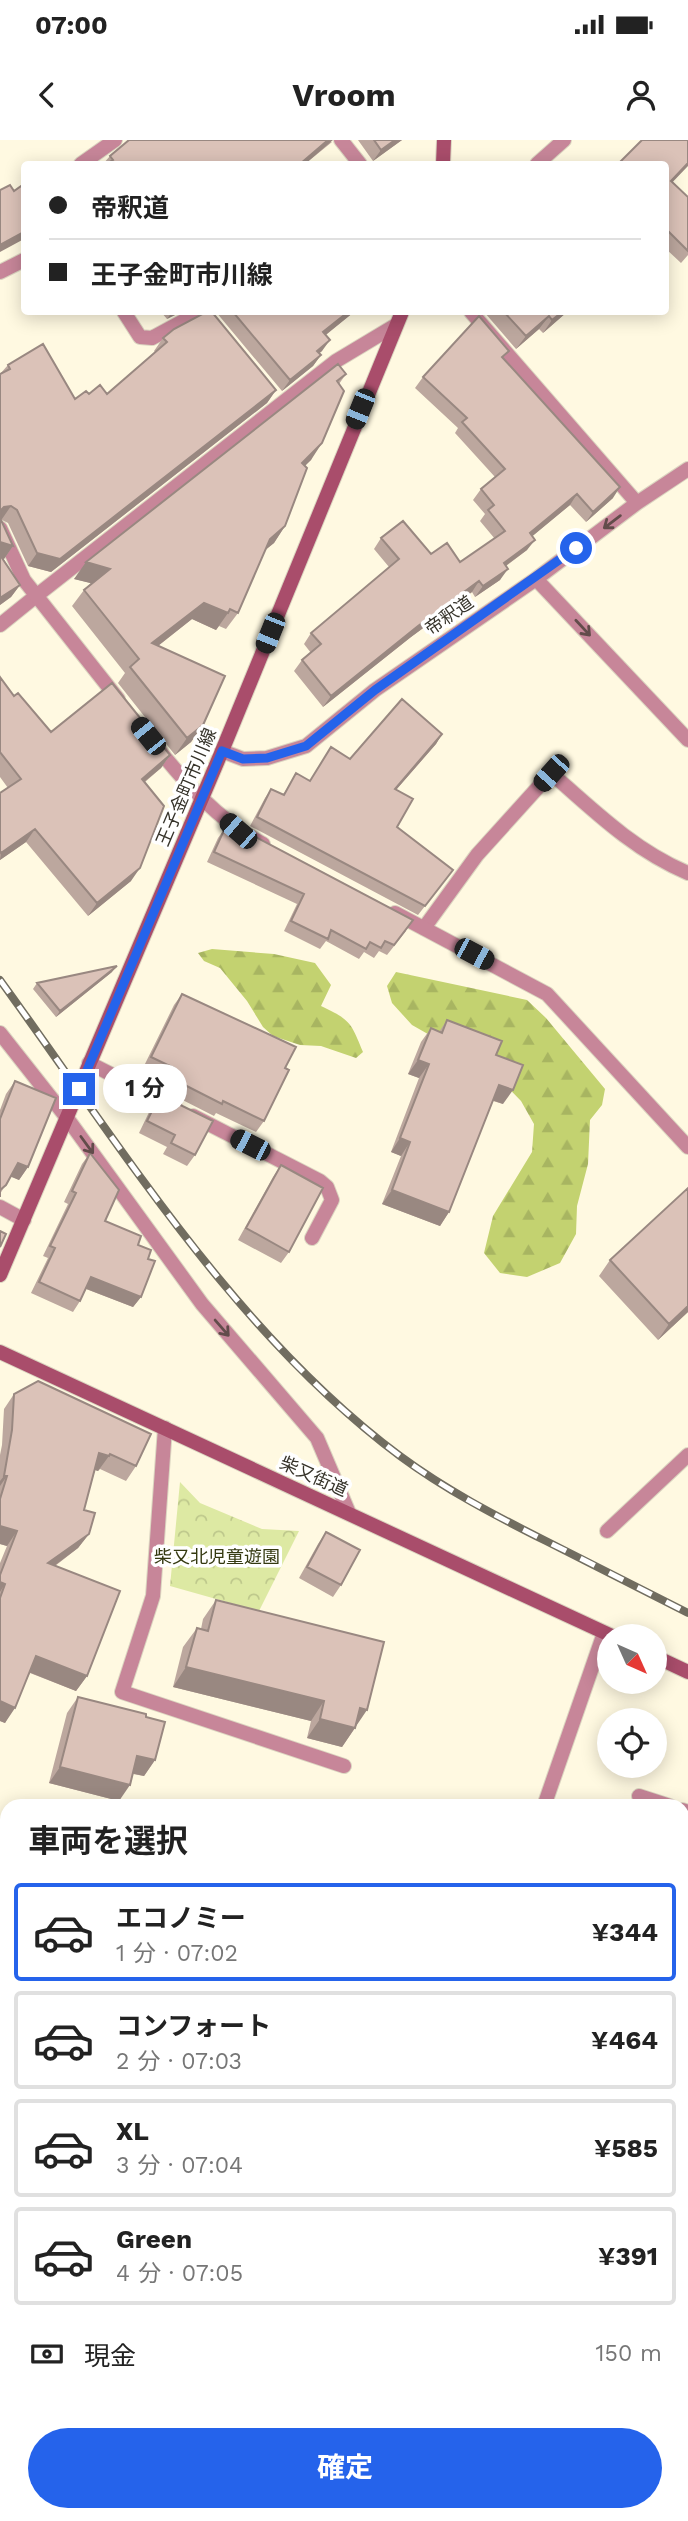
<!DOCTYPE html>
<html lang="ja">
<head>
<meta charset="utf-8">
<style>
  :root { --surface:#fff; --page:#f6f6f6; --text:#222; --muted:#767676; --line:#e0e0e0; --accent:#2563eb }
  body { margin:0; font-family:"Work Sans","Noto Sans JP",sans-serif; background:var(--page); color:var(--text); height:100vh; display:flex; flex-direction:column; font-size:26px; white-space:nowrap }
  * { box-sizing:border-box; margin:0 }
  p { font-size:23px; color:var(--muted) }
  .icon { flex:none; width:38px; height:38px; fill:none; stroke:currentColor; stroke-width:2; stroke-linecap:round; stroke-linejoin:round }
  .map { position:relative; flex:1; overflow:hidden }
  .side { position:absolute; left:0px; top:1659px; width:690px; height:723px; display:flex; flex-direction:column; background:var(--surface); border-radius:21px 21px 0 0; box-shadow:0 4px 18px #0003 }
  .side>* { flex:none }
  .banner { position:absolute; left:21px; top:21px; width:648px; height:154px; border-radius:7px; box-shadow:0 4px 18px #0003; display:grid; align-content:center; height:154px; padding:0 28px; background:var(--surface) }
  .needle { width:46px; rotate:135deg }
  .fabs { position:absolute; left:597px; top:1484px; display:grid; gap:14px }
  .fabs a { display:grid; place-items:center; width:70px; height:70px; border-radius:50%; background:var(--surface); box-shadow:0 4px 18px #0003; font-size:35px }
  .end { position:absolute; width:32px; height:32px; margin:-16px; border:9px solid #2563eb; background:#fff; box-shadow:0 0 0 4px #fff }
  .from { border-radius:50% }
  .bubble { position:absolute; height:49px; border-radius:24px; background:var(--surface); box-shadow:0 4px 18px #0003; font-size:23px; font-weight:700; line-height:49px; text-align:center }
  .car { position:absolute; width:21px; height:42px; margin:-21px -10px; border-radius:9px; box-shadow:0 0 5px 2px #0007; background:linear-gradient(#222 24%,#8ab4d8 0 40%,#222 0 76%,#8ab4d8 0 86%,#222 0) }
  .banner b { display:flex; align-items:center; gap:24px; height:66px; font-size:26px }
  .banner b+b { border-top:2px solid var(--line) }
  .banner i { width:18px; height:18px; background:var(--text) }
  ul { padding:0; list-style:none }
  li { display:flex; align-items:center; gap:21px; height:98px; margin:0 14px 10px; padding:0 14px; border:4px solid var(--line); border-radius:7px }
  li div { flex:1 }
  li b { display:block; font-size:26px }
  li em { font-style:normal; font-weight:700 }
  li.active { border-color:var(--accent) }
  li>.icon { width:63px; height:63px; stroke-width:1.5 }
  h2 { padding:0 28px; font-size:32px; line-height:84px }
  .pay { display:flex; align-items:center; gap:18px; height:77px; padding:0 28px; font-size:26px }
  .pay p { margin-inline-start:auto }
  .cta { display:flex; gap:14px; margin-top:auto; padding:14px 28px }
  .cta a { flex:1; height:80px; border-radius:42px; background:var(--accent); color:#fff; font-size:28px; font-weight:700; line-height:80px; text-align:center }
  .status { display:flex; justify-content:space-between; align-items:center; height:49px; padding:0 35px; background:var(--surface); direction:ltr }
  .status svg { height:19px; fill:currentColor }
  header { display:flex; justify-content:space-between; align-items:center; height:91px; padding:0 28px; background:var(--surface); font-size:32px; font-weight:700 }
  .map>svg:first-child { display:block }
  .forest { fill:url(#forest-firs) }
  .cemetery { fill:url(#cemetery-stones) }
  .park { fill:url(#park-crowns) }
  .water { fill:url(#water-rules) }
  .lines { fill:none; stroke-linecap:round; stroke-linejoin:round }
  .lane-casing { stroke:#dbd5c0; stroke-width:16 }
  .street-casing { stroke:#dbd5c0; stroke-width:16 }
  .secondary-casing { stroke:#dbd5c0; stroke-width:16 }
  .lane { stroke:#c78699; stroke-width:14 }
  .street { stroke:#c78699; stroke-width:14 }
  .secondary { stroke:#a94d6b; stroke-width:14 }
  .rail-casing { stroke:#716d60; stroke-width:8 }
  .rail { stroke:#fff; stroke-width:5; stroke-dasharray:16; stroke-linecap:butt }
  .wall { fill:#bca79e }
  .shaded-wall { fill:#998881 }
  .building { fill:#dbc2b8; stroke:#998881; stroke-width:2 }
  .oneway { stroke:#624c4b }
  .route { stroke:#2563eb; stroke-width:9 }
  .labels { text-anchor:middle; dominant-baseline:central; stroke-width:7; stroke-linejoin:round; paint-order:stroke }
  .street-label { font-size:18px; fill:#36332a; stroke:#fff }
  .park-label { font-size:18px; fill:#343910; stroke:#fff }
</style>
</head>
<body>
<div class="status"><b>07:00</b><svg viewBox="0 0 49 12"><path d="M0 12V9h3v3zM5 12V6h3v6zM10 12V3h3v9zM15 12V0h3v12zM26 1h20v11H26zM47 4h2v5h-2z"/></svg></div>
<header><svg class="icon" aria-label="back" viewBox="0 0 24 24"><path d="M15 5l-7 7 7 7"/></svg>Vroom<svg class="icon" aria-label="person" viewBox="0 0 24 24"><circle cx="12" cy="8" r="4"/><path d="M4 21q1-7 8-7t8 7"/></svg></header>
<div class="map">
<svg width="688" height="2381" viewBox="0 0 688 2381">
  <defs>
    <pattern id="forest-firs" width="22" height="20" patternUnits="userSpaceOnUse" patternTransform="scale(1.75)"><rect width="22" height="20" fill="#c3d270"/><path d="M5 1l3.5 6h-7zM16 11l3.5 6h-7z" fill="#a8b561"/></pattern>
    <pattern id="cemetery-stones" width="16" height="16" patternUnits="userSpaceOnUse" patternTransform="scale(1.75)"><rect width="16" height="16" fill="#dde9a3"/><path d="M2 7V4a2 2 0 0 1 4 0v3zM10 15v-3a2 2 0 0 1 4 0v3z" fill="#bec88c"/></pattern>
    <pattern id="park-crowns" width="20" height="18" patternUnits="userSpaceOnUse" patternTransform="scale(1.75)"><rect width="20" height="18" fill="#dde9a3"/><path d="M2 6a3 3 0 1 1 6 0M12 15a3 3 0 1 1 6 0" fill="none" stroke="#bec88c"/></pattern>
    <pattern id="water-rules" width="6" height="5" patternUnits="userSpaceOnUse" patternTransform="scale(1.75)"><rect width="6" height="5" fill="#68aff4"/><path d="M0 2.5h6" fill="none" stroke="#568fc6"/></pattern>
  </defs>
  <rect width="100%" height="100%" fill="#fff9e1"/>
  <path class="forest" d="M212,809L274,814L315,823L331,845L321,866C351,880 351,883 363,912L356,918L321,906L300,905L273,896L263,887L247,861L220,828L204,821L198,813Z
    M396,832L527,860L546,878L605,949L602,965L590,980L588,1024L577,1066L576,1094L560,1123L527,1137L500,1133L484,1113L493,1076L532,1012L534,984L521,961L499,938L456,910L412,885L392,863L387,846Z"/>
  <path class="cemetery" d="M0,1756L7,1759V1880L0,1879Z"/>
  <path class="park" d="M180,1342L200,1363L262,1389L299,1391L259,1471L170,1446Z
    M0,2072L7,2074V2242L0,2240Z"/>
  <path class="water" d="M688,2204V2345L682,2342V2207Z
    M397,2375H548L550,2381H395Z"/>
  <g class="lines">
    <defs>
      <path id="lane" d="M81,24L115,0
        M0,132L24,120
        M124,172L140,197L152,198L200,172
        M0,485L36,456
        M424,788L477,715L551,633C594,671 635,711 688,733
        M89,923L175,967
        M193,976L320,1041L327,1047L332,1060L312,1098
        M0,1067L24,1080
        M165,1288L153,1456L122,1552L344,1626
        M639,1656L670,1666
        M682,1670L688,1672
        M682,2143L688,2145
        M0,2324L7,2326"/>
      <path id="street" d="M341,0L360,24
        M537,24L564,0
        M471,172L637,363
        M0,388L24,440L118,559
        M536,439L688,600
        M36,456L336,221L396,185
        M155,605C186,644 218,680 263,704
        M222,611L243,619L267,618L306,606L375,550L536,439L637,363L688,329
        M395,773L547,854L688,1007
        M0,893L67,978L202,1164L317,1298L349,1373
        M607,1391L688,1315
        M544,1666L604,1493
        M0,1964H7
        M295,2381L297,2375"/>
      <path id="secondary" d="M443,24L444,0
        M0,1135L222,611L402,172
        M0,1212L612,1496
        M654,1516L688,1532"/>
    </defs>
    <use href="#lane" class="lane-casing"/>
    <use href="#street" class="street-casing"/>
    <use href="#secondary" class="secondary-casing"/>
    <use href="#lane" class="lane"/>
    <use href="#street" class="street"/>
    <use href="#secondary" class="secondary"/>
    <defs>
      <path id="rail" d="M0,840C120,1005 235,1193 400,1316C446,1350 496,1376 546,1401C594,1425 641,1449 688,1473"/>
    </defs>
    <use href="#rail" class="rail-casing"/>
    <use href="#rail" class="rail"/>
  </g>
  <path class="wall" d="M358,0H402L373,21Z
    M332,2L305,24H103L110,16Z
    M665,24L673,42L688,57V115L681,123L665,108Z
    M161,172H181L167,179Z
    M206,172H212L276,250L267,263L51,432L28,426L8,383L0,379L13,406L4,419L3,418L20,445L11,457L0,465V234L8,225L43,204L75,259L86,251L89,254L100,245L107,254L155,212L154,211L163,198L174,189Z
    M216,172H354L326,194L322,211L319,213L321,215L313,226L282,251Z
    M486,172H567L543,193L539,189L516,209L485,173Z
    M503,219L613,358L586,382L570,365L532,396L527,410L506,426L500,440L475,457L472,452L411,497L323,567L294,531L302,520L311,513L304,504L311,493L389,427L374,409L381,398L460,422L495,399L480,381L485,374L473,360L481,349L495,337L455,293L458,288L415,248L423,237Z
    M346,234L339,244L311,320L305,325L285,386L274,403L265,410L238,473L226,489L219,486L216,490L192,479L158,506L203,585L191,602L175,615L118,543L125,533L72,466L84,450L91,443L74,439Z
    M0,537L14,556L51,592L170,615L161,628L145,642L131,741L88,776L26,702L0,720V653L8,648L0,637Z
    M442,594L436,604L396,650L397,687L453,730L418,775L250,686L265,658L271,649L283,655L296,633L310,641L331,607L350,619Z
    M225,688L406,791L387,815L379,811L374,818L364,812L359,819L326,801L320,809L284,791L297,764L207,722L218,698Z
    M112,832L56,877L33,849L37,843Z
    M182,854L285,928L264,981L256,992L216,973L214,976L161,949L166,940L143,928L174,865Z
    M447,880L496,915L503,964L493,961L449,1072L440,1086L382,1064L401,1016L391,1012L419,938L408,934L421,902L431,888L439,892Z
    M15,941L28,1027L19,1040L11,1036L0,1054V1057V970L6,954Z
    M160,955L195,1015L187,1026L163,1014L167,1007L139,993L152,966Z
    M90,1013L105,1081L138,1105L148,1119L141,1157L133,1167L86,1149L80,1161L73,1172L31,1153L48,1118L43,1116L68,1064L64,1062L82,1024Z
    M281,1025L289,1112L281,1123L238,1100L273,1037Z
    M610,1120L688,1172L658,1200L599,1136Z
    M14,1254L136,1326L126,1341L100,1329L98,1331L95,1330L84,1370L89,1394L78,1408L55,1426L87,1536L76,1551L30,1533L5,1583L0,1581V1423L7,1406L0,1404V1315L2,1305L4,1269Z
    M326,1392L341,1445L333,1457L299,1438L318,1404Z
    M216,1460L356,1585L355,1588L342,1607L307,1598L311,1581L173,1547L183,1507L197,1488L201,1489L203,1479Z
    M78,1557L146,1577L155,1620L144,1636L133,1634L119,1661L49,1643L67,1573Z
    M154,2375H209L207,2381H152Z"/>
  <path class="shaded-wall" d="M328,0H333L305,24H300Z
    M395,0H402L373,21L381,10Z
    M688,23V26L665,50L671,41Z
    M24,92V99L0,112V105Z
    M172,172H181L167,179Z
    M348,172H354L316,203L323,192Z
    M562,172H567L543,193L552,180Z
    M549,176L539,189L516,209L526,196Z
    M330,200L322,211L309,222L317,211Z
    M321,215L313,226L282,251L290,240Z
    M276,250L267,263L51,432L28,426L37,413Z
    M322,303L311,320L291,340L302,323Z
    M620,347L613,358L586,382L593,372Z
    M577,354L570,365L523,404L530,393Z
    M11,366L2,379H0V371L4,367Z
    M285,386L274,403L258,416L270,399Z
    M535,400L527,410L496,433L504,423Z
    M0,402L13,406L4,419L0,418Z
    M86,422L110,429L98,445L74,439Z
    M508,429L500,440L475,457L483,446Z
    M479,441L472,452L411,497L323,567L331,556L418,486Z
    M20,445L11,457L0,465V458Z
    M204,463L228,473L216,490L192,479L140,520L152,503Z
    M203,585L191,602L175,615L187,598Z
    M442,594L436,604L388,659L395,649Z
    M170,615L161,628L133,651L142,639Z
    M35,689L26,702L0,720L1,713Z
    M140,728L131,741L88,776L97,763Z
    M117,826L112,832L56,877L60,871Z
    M418,920L429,924L419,938L408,934Z
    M499,945L513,950L503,964L489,959Z
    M400,998L410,1002L401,1016L391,1012Z
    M18,1023L28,1027L19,1040L9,1036Z
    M392,1050L449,1072L440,1086L382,1064Z
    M91,1137L141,1157L133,1167L84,1148Z
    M688,1166V1172L658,1200L669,1184Z
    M99,1313L109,1316L98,1331L89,1328Z
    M4,1336H7L0,1346V1341Z
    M0,1386L17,1391L7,1406L0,1404Z
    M89,1394L78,1408L38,1438L48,1423Z
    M0,1442L5,1444L0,1452Z
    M36,1516L87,1536L76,1551L26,1531Z
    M186,1527L324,1561L311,1581L173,1547Z
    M0,1561L15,1568L5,1583L0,1581Z
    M360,1568L367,1570L342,1607L307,1598L320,1579Z
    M137,1616L155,1620L144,1636L126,1632Z
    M60,1627L130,1645L119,1661L49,1643Z
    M0,1914L7,1916V1926L0,1925Z"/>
  <path class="building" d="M129,0H328L300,24H106L113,20L110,16Z
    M374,0H395L381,10Z
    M642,0H688V23L671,41L688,57V111L665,88V24H618Z
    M24,44V92L0,105V50L10,45L14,51Z
    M206,172H212L276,250L60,419L37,413L17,370L11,366L4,367L1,370L0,378L13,406L0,402V234L10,229L8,225L43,204L75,259L86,251L89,254L100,245L107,254L167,202L163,198L174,189Z
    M233,172H348L323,192L330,200L317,211L321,215L290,240Z
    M504,172H562L552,180L549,176L526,196Z
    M479,176L509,211L502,217L620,347L593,372L577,354L530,393L535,400L504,423L508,429L483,446L479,441L418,486L331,556L302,520L321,504L311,493L399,419L381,398L403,381L431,414L447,403L460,422L505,391L488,370L494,365L481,349L505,329L462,282L467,278L423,237Z
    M338,224L346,234L337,241L344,251L322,303L302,323L307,328L285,386L270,399L238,473L230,469L228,473L204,463L152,503L225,536L203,585L187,598L130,527L139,519L84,450L110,429L86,422Z
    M0,415L20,445L0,458Z
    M0,537L14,556L18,553L51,592L112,543L170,615L142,639L164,666L140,728L97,763L35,689L1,713L0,711V653L21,639L0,612Z
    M402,559L442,594L395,649L413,659L397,687L453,730L425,766L257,677L271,649L284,655L296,633L310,641L331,607L350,619Z
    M225,688L246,697L248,693L413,780L394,805L385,801L381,808L370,802L366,809L331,790L328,799L291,781L304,754L214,712Z
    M117,826L60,871L37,843Z
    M182,854L296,907L285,928L289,930L264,981L223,961L222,964L169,937L174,928L151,917Z
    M447,880L502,901L496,915L523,925L513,950L499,945L449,1072L392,1050L410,1002L400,998L429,924L418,920L431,888L442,893Z
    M15,941L56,958L28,1027L18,1023L6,1045L0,1050V1057V979Z
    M160,955L213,981L195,1015L171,1003L175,995L147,981Z
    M90,1013L119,1050L105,1081L141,1096L138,1105L151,1110L148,1119L155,1121L141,1157L91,1137L80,1161L39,1142L55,1108L50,1106L76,1053L72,1051Z
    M281,1025L323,1048L289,1112L246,1088Z
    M688,1048V1166L669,1184L610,1120Z
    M0,1091L6,1094L0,1107Z
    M38,1241L151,1294L136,1326L110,1314L109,1316L99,1313L84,1370L95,1373L89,1394L48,1423L120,1451L87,1536L36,1516L15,1568L0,1561V1458L5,1444L0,1442V1435L17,1391L0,1386V1359L7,1336H4L12,1290L14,1254Z
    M326,1392L360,1410L341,1445L307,1427Z
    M216,1460L384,1502L367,1570L360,1568L355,1588L320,1579L324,1561L186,1527L197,1488L208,1491Z
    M78,1557L146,1574V1577L165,1582L155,1620L137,1616L130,1645L60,1627Z
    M0,1871L7,1872V1916L0,1914Z
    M47,2375H70L83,2381H44Z
    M160,2375H209L207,2381H158Z"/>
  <defs><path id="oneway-shaft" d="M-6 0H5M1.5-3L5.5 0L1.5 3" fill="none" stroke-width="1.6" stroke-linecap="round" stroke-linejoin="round" transform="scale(1.75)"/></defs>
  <g class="oneway">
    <use href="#oneway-shaft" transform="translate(612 382) rotate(143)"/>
    <use href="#oneway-shaft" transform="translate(583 488) rotate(47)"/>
    <use href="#oneway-shaft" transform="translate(87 1005) rotate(54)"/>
    <use href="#oneway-shaft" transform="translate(222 1188) rotate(49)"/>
  </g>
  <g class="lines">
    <path class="route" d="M79,949L222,611L243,619L267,618L306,606L375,550L576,408"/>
  </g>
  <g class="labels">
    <g class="street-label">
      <text transform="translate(449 475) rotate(-35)">帝釈道</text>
      <text transform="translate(186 647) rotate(-67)">王子金町市川線</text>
      <text transform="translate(314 1336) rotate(24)">柴又街道</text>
    </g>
    <g class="park-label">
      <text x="217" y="1416">柴又北児童遊園</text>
    </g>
  </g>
</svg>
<div class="fabs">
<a><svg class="needle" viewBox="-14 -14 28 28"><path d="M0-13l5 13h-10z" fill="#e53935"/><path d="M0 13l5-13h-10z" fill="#767676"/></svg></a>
<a><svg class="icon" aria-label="locate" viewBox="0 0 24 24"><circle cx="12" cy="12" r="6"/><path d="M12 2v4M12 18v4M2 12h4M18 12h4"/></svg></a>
</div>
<i class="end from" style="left:576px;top:408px"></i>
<i class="end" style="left:79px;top:949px"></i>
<div class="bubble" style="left:103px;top:924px;width:84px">1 分</div>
<i class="car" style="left:360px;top:269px;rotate:202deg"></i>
<i class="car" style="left:270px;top:493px;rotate:202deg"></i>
<i class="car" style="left:148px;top:596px;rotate:321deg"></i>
<i class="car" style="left:551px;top:633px;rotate:222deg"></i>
<i class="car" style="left:238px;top:691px;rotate:311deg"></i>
<i class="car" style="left:474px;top:814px;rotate:118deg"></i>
<i class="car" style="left:250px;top:1005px;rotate:297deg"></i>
<div class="banner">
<b><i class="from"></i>帝釈道</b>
<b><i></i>王子金町市川線</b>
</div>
<section class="side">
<h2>車両を選択</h2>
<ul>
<li class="active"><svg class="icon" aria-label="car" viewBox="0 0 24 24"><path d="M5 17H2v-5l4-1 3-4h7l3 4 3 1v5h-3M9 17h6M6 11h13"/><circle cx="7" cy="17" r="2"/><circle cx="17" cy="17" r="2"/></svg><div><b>エコノミー</b><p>1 分 · 07:02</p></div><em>¥344</em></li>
<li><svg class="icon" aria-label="car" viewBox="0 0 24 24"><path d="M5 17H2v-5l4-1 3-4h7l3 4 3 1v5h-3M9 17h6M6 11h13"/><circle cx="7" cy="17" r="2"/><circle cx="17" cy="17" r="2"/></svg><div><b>コンフォート</b><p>2 分 · 07:03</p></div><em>¥464</em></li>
<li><svg class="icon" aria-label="car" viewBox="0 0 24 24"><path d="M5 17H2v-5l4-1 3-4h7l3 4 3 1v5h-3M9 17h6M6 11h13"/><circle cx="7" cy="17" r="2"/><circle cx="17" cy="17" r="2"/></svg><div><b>XL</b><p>3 分 · 07:04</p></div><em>¥585</em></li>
<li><svg class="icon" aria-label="car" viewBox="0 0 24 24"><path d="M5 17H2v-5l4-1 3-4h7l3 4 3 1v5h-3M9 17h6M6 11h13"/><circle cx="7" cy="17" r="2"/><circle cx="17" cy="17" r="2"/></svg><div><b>Green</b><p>4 分 · 07:05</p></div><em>¥391</em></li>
</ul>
<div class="pay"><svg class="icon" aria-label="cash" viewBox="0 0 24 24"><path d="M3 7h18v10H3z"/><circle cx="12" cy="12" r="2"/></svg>現金<p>150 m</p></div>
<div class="cta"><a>確定</a></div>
</section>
</div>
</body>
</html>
